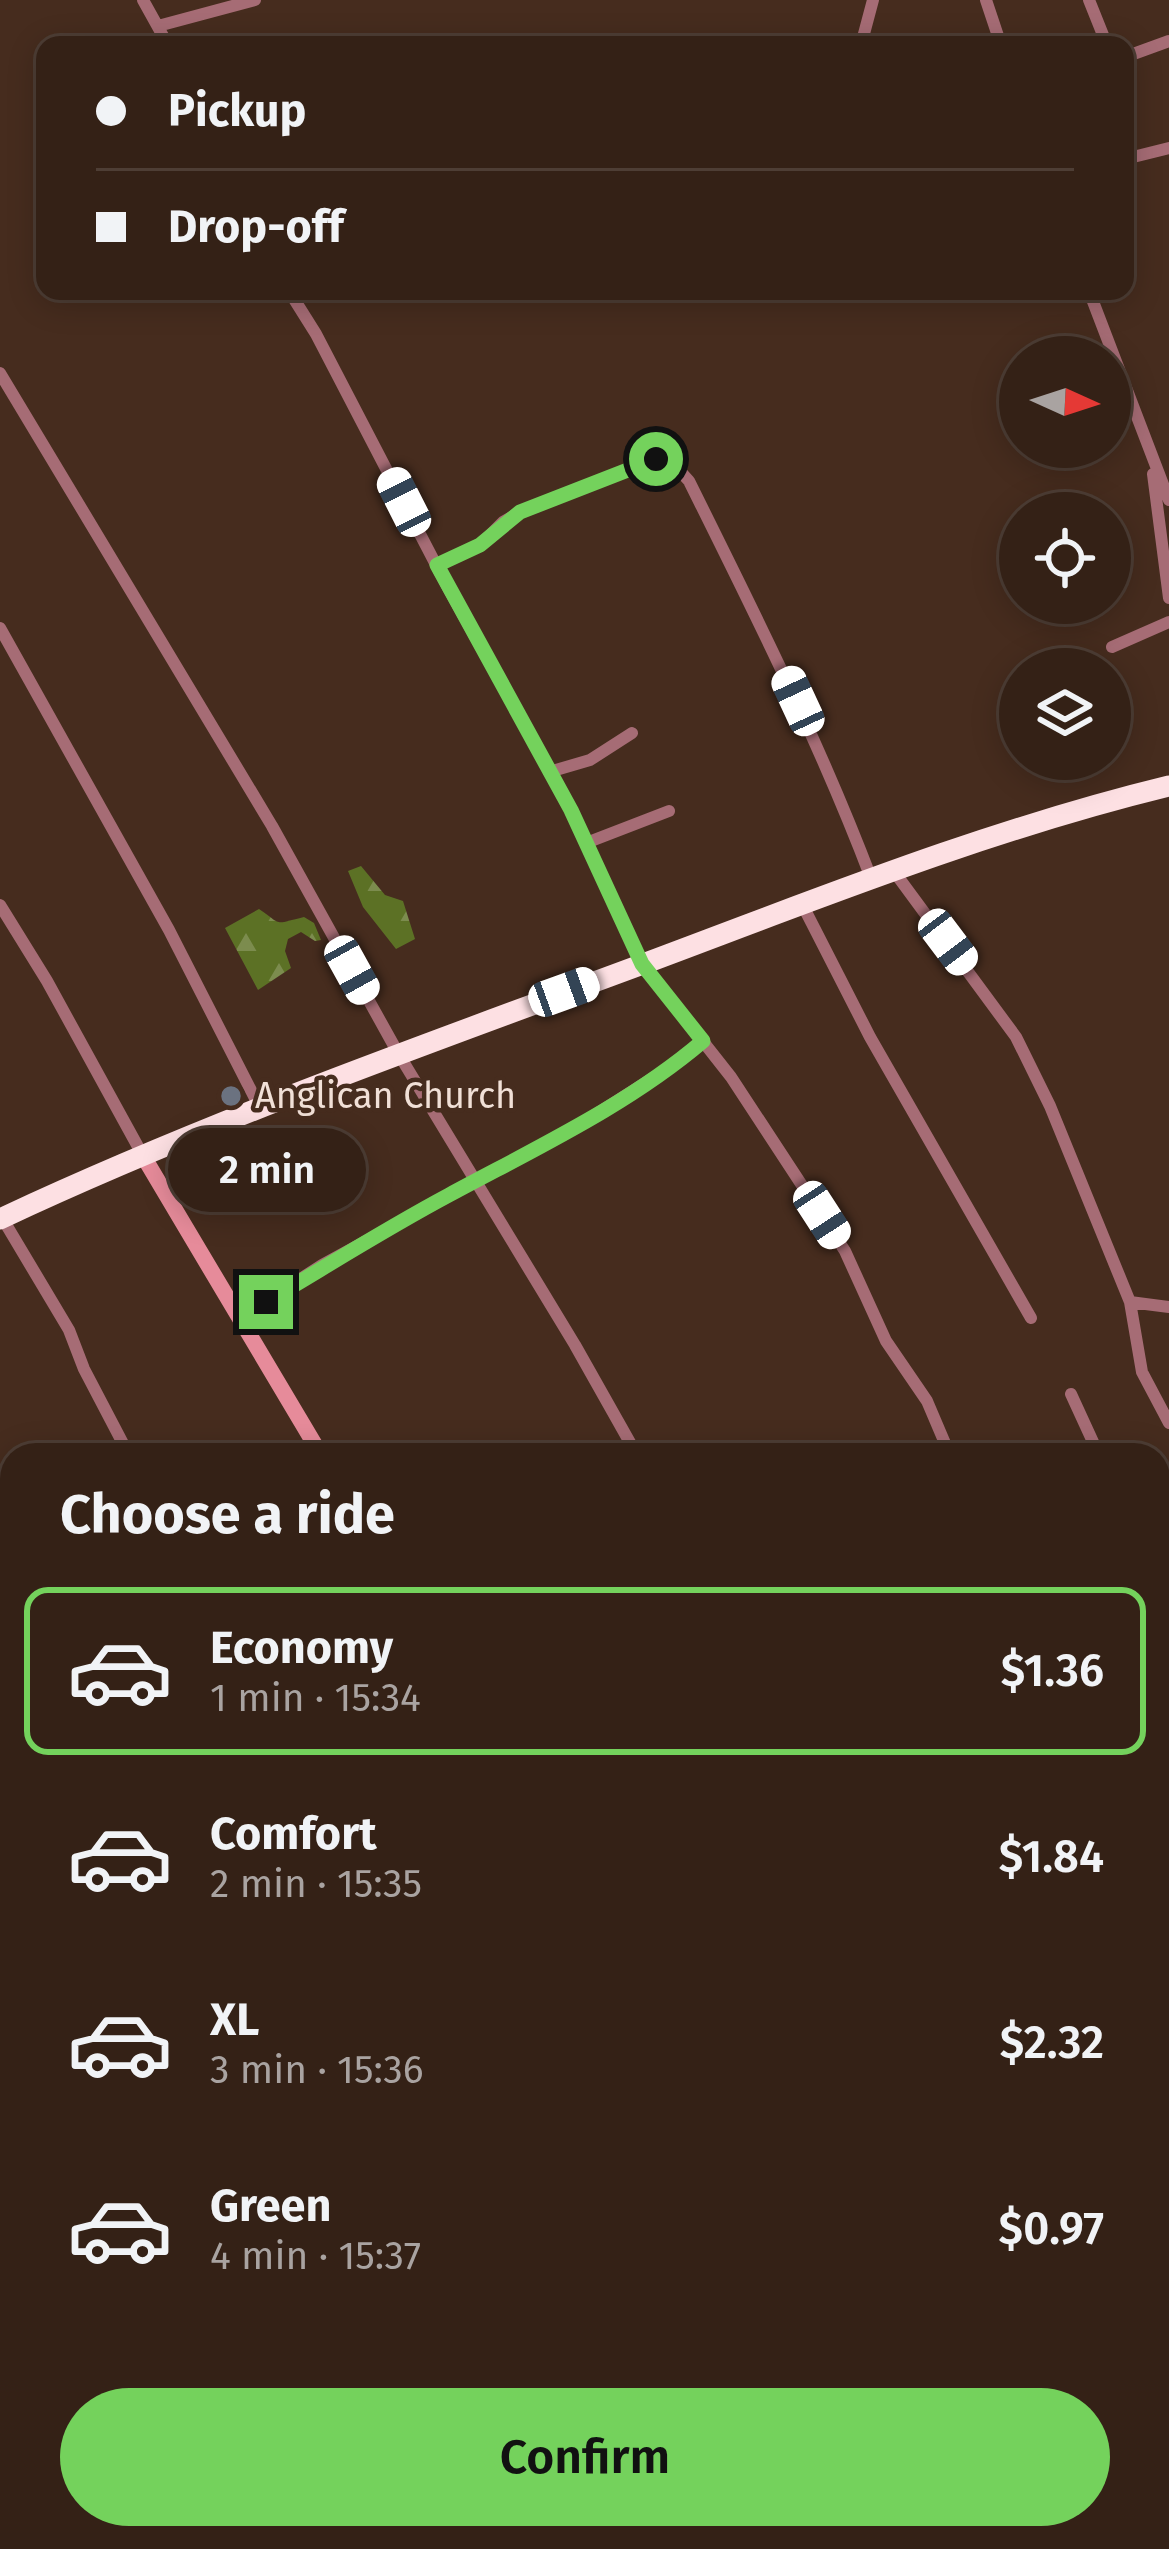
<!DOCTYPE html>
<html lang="en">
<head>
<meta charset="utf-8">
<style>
  :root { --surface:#342116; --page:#3f2e23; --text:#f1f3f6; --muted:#a9a3a1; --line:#4e3e35; --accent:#74d25c }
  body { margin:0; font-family:"Fira Sans",sans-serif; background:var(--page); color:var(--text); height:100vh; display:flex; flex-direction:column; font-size:45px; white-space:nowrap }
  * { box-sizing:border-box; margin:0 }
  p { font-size:39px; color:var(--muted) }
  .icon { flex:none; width:66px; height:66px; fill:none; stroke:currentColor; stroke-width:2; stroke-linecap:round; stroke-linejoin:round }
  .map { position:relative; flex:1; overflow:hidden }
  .drawer { position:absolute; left:0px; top:1443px; width:1170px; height:1107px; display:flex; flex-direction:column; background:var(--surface); border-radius:36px 36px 0 0; box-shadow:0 6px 30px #0003,0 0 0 3px var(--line) }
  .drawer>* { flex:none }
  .top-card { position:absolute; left:36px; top:36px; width:1098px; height:264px; border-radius:24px; box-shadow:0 6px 30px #0003,0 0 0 3px var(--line); display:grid; align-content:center; height:264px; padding:0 60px; background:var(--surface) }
  .needle { width:78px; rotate:93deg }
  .tools { position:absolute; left:999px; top:336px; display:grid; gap:24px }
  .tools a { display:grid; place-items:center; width:132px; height:132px; border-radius:50%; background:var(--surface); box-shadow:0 6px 30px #0003,0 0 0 3px var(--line); font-size:60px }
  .end { position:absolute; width:54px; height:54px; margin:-27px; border:15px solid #74d25c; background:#111; box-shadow:0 0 0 6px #111 }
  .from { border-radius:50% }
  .bubble { position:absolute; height:84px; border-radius:42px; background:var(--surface); box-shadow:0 6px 30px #0003,0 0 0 3px var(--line); font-size:39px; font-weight:600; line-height:84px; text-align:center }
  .car { position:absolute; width:36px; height:72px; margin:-36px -18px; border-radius:15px; box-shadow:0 0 9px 3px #0007; background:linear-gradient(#fff 24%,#345 0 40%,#fff 0 76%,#345 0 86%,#fff 0) }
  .top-card b { display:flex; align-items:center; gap:42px; height:114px; font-size:45px }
  .top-card b+b { border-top:3px solid var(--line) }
  .top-card i { width:30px; height:30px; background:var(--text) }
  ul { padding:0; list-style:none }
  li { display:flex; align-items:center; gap:36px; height:168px; margin:0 24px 18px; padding:0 36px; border:6px solid transparent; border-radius:24px }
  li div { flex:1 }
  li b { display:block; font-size:45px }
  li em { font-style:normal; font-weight:600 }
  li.current { border-color:var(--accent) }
  li>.icon { width:108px; height:108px; stroke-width:1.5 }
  h2 { padding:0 60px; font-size:54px; line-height:144px }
  .button { display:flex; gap:24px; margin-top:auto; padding:24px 60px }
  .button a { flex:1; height:138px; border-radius:72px; background:var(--accent); color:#111; font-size:48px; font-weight:600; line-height:138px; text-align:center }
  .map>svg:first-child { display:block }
  .forest { fill:url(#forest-firs) }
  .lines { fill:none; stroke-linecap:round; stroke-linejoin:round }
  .street { stroke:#a66c75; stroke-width:12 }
  .secondary { stroke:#e68b9a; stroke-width:16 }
  .highway { stroke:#fde0e3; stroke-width:21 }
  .route { stroke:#74d25c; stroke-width:15 }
  .worship-dot { fill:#6b7280; stroke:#462c1e; stroke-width:4.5 }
  .labels { text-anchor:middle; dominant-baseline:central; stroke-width:9; stroke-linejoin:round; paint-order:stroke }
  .poi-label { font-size:36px; fill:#f1e0d7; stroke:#462c1e; text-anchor:start }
</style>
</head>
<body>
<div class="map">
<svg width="1169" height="2549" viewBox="0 0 1169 2549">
  <defs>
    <pattern id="forest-firs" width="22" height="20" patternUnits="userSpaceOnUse" patternTransform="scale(3)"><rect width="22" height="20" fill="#5c7125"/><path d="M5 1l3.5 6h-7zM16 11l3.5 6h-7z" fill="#7c8c4e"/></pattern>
  </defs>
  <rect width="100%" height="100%" fill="#462c1e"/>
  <path class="forest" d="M361,866L385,895L403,901L415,939L396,949L363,907L348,871Z
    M259,909C283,925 272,925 304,917L314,923L321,940L315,941L301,932L288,939L285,951L291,968L258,990L225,928Z"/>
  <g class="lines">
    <path class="street" d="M143,0L168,45
      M986,0L1001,45
      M1089,0L1107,45
      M158,26L255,0
      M861,45L873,0
      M1125,57L1169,41
      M1125,159L1169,148
      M289,291L316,334L446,584L571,810L642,964L731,1077L845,1251L886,1341L927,1401L950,1455
      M1089,291L1169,500
      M0,373L272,826L398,1053L575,1345L637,1455
      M1153,474L1169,598
      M437,565L480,545L503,522L520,512L656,459L670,460L689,481C754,612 819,741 871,878
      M0,628L169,930L260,1108
      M1112,647L1169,622
      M549,772L590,760L632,733
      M586,843L669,811
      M893,870L1016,1037L1050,1106L1130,1302L1142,1372L1169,1423
      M802,904L870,1037L1031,1318
      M0,905L47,981L142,1154
      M1,1216L69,1330L84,1369L129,1455
      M229,1301L246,1306L265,1302L322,1265L579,1125L681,1060L703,1041
      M1130,1302L1169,1307
      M1071,1394L1099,1455
      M1158,1528L1169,1540
      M1158,1753L1169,1748
      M0,1990L12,2009
      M0,2275L12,2297
      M1158,2321L1169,2326
      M1158,2406L1169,2388
      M1158,2417L1169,2433
      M188,2549L206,2538
      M453,2549L471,2538
      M719,2549L739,2538"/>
    <path class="secondary" d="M142,1154L321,1455
      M0,2318L12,2311"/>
    <path class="highway" d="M0,1219C209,1121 427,1044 643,964C817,899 988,830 1169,786"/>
  </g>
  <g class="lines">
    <path class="route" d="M266,1302C327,1266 387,1228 449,1195C536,1148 628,1105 703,1041L642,964L571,810L437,565L480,545L520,512L656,459"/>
  </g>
  <circle class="worship-dot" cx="231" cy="1096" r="12"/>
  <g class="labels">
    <g class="poi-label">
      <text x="255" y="1096">Anglican Church</text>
    </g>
  </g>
</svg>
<div class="tools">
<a><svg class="needle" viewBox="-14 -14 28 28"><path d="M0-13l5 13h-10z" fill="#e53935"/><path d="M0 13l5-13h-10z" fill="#a9a3a1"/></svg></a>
<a><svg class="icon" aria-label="locate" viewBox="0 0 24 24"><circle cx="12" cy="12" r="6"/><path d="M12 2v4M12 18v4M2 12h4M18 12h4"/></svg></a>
<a><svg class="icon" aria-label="layers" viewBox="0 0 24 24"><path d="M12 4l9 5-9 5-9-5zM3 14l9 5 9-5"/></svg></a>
</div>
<i class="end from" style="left:656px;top:459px"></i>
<i class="end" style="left:266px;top:1302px"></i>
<div class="bubble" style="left:168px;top:1128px;width:198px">2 min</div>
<i class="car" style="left:404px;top:502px;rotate:333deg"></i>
<i class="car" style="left:798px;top:701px;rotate:335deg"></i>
<i class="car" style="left:948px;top:942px;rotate:143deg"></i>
<i class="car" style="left:352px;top:970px;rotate:151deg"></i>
<i class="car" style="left:564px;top:992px;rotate:70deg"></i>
<i class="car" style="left:822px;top:1215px;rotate:147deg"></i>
<div class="top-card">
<b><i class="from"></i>Pickup</b>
<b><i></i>Drop-off</b>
</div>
<section class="drawer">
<h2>Choose a ride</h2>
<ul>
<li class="current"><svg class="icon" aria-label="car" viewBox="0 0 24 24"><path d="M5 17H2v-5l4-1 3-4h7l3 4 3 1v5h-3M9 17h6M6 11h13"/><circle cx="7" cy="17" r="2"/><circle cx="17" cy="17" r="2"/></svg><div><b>Economy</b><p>1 min · 15:34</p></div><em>$1.36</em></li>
<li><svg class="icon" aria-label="car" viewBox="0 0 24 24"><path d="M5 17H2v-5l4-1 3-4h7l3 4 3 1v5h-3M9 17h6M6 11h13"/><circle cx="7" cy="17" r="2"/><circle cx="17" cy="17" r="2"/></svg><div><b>Comfort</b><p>2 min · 15:35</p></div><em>$1.84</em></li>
<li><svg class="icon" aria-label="car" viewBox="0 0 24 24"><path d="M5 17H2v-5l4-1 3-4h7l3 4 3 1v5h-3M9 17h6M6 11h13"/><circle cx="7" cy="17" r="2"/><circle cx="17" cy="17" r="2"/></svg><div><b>XL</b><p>3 min · 15:36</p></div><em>$2.32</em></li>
<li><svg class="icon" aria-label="car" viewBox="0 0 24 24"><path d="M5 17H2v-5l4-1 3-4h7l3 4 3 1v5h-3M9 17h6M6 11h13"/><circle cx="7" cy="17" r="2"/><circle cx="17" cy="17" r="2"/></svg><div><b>Green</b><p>4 min · 15:37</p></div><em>$0.97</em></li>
</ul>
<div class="button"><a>Confirm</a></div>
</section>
</div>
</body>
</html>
